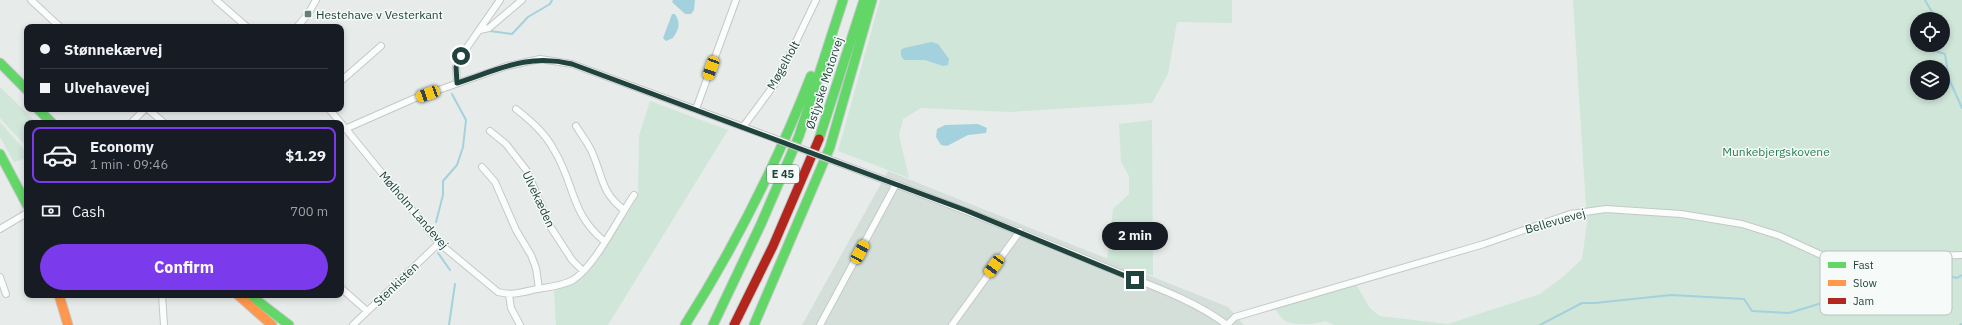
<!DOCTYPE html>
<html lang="en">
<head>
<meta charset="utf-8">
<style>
  :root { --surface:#171b24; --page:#20242c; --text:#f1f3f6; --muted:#9ea1a6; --line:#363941; --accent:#7c3aed }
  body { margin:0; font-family:"IBM Plex Sans",sans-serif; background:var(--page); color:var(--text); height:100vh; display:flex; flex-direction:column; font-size:15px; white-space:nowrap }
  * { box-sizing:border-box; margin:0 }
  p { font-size:13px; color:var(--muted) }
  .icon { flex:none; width:22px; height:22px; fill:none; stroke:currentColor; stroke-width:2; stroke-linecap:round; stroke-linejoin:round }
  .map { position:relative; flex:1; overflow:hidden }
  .sheet { position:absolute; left:24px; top:120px; width:320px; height:178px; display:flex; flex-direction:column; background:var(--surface); border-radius:8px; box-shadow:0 2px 6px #0003 }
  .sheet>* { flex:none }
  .guide { position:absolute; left:24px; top:24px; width:320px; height:88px; border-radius:8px; box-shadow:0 2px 6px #0003; display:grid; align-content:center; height:88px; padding:0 16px; background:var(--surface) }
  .buttons { position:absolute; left:1910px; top:12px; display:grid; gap:8px }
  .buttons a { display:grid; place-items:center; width:40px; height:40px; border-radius:50%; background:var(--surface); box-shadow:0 2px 6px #0003; font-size:20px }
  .end { position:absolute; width:18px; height:18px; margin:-9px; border:5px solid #21433d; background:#fff; box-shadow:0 0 0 2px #fff }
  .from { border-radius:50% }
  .bubble { position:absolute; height:28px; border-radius:14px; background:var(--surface); box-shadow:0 2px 6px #0003; font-size:13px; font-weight:700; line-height:28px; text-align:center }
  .car { position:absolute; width:12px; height:24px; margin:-12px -6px; border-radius:5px; box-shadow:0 0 3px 1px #0007; background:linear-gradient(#f5c518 24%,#345 0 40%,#f5c518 0 76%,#345 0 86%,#f5c518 0) }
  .guide b { display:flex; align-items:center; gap:14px; height:38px; font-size:15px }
  .guide b+b { border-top:1px solid var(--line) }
  .guide i { width:10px; height:10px; background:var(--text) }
  ul { padding:7px 0 0; list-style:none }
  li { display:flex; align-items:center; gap:12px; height:56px; margin:0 8px 6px; padding:0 8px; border:2px solid transparent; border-radius:8px }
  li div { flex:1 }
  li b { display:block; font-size:15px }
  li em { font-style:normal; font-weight:700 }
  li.current { border-color:var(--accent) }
  li>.icon { width:36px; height:36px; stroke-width:1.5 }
  .pay { display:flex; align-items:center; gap:10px; height:44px; padding:0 16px; font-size:15px }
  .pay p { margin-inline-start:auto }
  .button { display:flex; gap:8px; margin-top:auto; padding:8px 16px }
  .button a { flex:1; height:46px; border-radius:24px; background:var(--accent); color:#fff; font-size:16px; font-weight:700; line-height:46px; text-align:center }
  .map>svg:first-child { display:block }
  .built { fill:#d4dfda }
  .green { fill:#cfe6d8; fill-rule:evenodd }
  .water { fill:#a4d1de }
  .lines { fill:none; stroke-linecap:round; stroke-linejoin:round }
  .stream { stroke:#a4d1de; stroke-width:2 }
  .street-casing { stroke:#c4c9c7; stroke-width:8 }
  .fast-casing { stroke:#c2cac8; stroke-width:11 }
  .slow-casing { stroke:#c2cac8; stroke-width:11 }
  .jam-casing { stroke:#c2cac8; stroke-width:11 }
  .street { stroke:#fbfcfc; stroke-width:6 }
  .fast { stroke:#63d668; stroke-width:9 }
  .slow { stroke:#ff974d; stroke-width:9 }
  .jam { stroke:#b3261e; stroke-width:9 }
  .street-bridge-casing { stroke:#c4c9c7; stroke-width:8; stroke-linecap:butt }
  .street-bridge { stroke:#fbfcfc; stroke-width:6 }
  .route { stroke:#21433d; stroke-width:5 }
  .poi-dot { fill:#667e7a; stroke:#f6fbf9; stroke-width:1.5 }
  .labels { text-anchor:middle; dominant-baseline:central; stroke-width:3; stroke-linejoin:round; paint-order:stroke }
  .shield { fill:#f6fbf9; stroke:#617a75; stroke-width:1 }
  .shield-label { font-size:11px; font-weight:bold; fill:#21433d }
  .poi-label { font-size:12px; fill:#21433d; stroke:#f6fbf9; text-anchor:start }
  .street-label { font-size:12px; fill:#21433d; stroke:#f6fbf9 }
  .park-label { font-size:12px; fill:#277e4f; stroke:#f6fbf9 }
  .key { fill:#f6fbf9; stroke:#b6c4c1; stroke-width:1 }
  .key-label { font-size:11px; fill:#21433d }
</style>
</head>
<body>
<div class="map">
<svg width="1962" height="325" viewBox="0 0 1962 325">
  <rect width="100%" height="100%" fill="#e7ecea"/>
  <path class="built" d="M888,171L1228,307L1244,325H802Z"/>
  <path class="green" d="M880,0H1232V23L1177,22L1168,74L1152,103L1010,112L921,108L903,119L899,135L909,178L838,151Z
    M1573,0H1962V325H1334L1325,321C1317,325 1292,325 1285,321C1281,318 1278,313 1275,309L1356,284L1369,307L1379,316L1448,324L1540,294L1564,276L1582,259L1587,223ZM1917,19H1943V45H1917ZM1917,67H1943V93H1917Z
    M0,87L37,123H27V147L0,118Z
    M650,101L728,130L608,325H556L554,291L576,282L598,259L638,196L639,136Z
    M1152,120L1153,276L1107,260L1113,209L1129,194V176L1121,162L1119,124Z
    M0,122L27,153V158L14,162L0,137Z"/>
  <path class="water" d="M673,0H695L694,10L691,14H685L672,2Z
    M672,14H675C681,24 679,29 673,38L666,41L663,38Z
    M931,42L938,44L949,59L948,65L943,66L925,60H904L901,56V50L904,48Z
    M978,124L987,128L986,133L968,135L947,146L941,145L936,137L937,129L945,125Z"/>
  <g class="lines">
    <path class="stream" d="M1925,0L1936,19
      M490,31L512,34L528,17L550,4L552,0
      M1935,45V51L1945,54L1949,79L1962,108
      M436,222L443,195V181L457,165L463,147L466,120L452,94
      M438,253L450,270
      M449,325L455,284
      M1540,325L1582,303H1595L1671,295L1744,299L1752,311L1789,313L1835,299L1843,286L1870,280L1894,284L1907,277L1939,273L1957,278L1962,275
      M1960,325L1962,324"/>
    <defs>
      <path id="street" d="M31,0L60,27
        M216,0L247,27
        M297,27L308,14L316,0
        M480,30L489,28L522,0
        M341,81L381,46
        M457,83L456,67L461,56L500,0
        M148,109L164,123
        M329,109L341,123
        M516,109C531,121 545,133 554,150C575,184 570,213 604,241
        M696,109L736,0
        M131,123L145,109
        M341,123L439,243L498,292C512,296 523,292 537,289C549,287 562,286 573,280C596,265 618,218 634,195
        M576,126C581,134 587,142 591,150C603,175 600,192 624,210
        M743,127L777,81L816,0
        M345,129L413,99L507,66L540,59L572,64L765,135
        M490,131L506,144L527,171L550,226L572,260L583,271
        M839,163C928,196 1017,230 1105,267C1146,284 1191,298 1227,325
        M482,167L495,182L516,230L531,255L536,268L539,289
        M0,229L27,213
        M0,277L6,294
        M341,288L367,311
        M162,295L164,325
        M509,295L511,308L520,325
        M353,325L439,243
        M820,325L896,184
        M952,325L1020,231
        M1227,325L1235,317L1484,244L1570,214L1606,209L1681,214L1742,224L1780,236L1830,259L1962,255"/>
      <path id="fast" d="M0,63L27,90
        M38,109L52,123
        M819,139L864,0
        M0,154L27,205
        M250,295L289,325
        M685,325C735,246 777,163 811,76
        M713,325L761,224L799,136L843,0
        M754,325L830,147L872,0"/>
      <path id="slow" d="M59,295L68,325
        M238,295L272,325"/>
      <path id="jam" d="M734,325L773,246L819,139"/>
    </defs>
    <use href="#street" class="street-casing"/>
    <use href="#fast" class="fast-casing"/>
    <use href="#slow" class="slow-casing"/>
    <use href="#jam" class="jam-casing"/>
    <use href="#street" class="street"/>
    <use href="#fast" class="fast"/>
    <use href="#slow" class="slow"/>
    <use href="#jam" class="jam"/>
    <defs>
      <path id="street-bridge" d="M765,135L839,163"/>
    </defs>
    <use href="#street-bridge" class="street-bridge-casing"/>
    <use href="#street-bridge" class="street-bridge"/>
  </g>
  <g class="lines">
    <path class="route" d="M461,56L456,67L457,83C498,70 527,53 572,64L965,210L1135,280"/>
  </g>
  <rect class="poi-dot" x="304" y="10" width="8" height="8" rx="2"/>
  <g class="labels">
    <rect class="shield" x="767" y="165" width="32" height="18" rx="3"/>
    <g class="shield-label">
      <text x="783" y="174">E 45</text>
    </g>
    <g class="poi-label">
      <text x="316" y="14">Hestehave v Vesterkant</text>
    </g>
    <g class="street-label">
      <text transform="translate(783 65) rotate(-61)">Møgelholt</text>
      <text transform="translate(824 83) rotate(-72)">Østjyske Motorvej</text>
      <text transform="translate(539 199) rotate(65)">Ulvekæden</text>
      <text transform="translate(414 210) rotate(49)">Mølholm Landevej</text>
      <text transform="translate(1555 221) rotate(-16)">Bellevuevej</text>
      <text transform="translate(396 284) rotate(-44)">Stenkisten</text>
    </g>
    <g class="park-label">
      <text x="1776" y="151">Munkebjergskovene</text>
    </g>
  </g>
  <rect x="1820" y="251" width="132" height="64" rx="6" class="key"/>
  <rect x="1828" y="262" width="18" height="6" fill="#63d668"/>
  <rect x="1828" y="280" width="18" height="6" fill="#ff974d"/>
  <rect x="1828" y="298" width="18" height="6" fill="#b3261e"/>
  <g class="key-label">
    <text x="1853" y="269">Fast</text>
    <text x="1853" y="287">Slow</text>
    <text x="1853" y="305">Jam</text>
  </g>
</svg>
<div class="buttons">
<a><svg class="icon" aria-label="locate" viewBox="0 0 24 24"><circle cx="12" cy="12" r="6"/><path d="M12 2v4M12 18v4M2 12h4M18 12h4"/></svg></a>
<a><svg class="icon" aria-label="layers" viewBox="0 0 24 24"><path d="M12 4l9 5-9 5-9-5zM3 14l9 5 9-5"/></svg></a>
</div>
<i class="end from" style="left:461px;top:56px"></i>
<i class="end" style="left:1135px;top:280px"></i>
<div class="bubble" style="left:1102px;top:222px;width:66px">2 min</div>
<i class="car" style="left:711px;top:68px;rotate:200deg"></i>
<i class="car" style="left:428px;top:94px;rotate:250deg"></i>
<i class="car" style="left:860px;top:252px;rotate:28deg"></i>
<i class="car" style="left:994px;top:266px;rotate:216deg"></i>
<div class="guide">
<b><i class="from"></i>Stønnekærvej</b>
<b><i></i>Ulvehavevej</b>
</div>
<section class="sheet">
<ul>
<li class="current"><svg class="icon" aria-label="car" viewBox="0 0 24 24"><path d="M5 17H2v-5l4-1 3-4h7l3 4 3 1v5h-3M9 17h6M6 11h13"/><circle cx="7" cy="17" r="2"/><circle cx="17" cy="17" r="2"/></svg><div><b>Economy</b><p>1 min · 09:46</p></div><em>$1.29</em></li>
</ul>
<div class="pay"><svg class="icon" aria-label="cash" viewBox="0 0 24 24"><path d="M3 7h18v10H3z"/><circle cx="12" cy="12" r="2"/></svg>Cash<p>700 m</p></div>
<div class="button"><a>Confirm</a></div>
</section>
</div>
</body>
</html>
